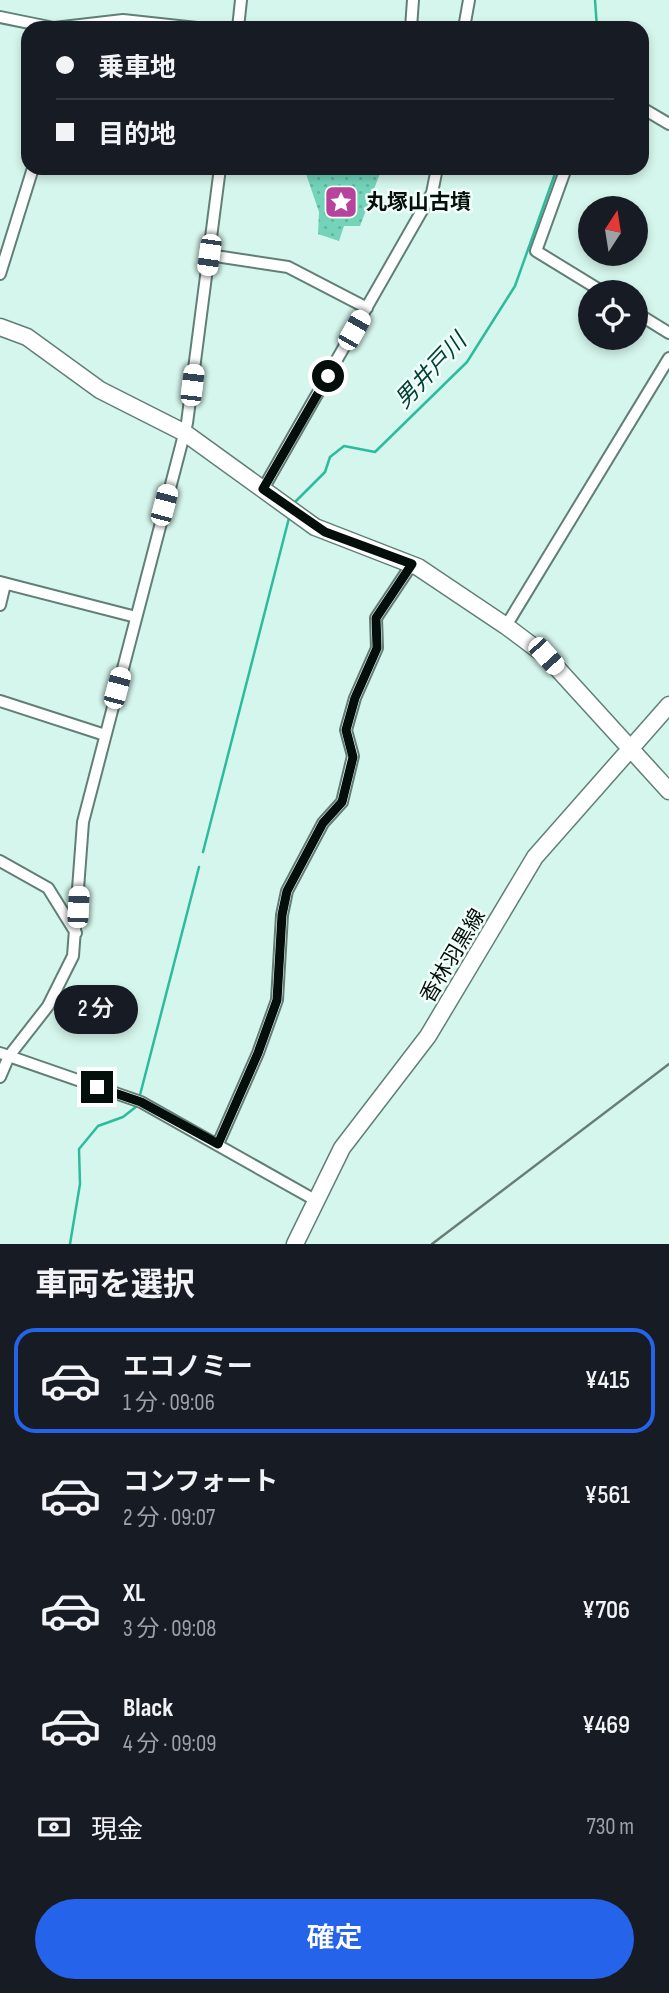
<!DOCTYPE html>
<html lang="ja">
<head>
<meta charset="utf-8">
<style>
  :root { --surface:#171b24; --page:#20242c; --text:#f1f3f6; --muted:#9ea1a6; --line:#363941; --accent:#2563eb }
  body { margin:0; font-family:"Sofia Sans Condensed","Noto Sans JP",sans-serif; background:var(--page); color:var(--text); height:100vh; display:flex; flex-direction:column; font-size:26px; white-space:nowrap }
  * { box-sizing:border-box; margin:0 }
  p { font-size:23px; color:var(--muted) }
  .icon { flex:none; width:38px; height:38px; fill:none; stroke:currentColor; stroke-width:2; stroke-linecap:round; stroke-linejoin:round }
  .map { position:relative; height:1244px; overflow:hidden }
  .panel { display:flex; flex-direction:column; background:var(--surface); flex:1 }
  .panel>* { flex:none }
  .banner { position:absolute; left:21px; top:21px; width:628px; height:154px; border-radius:21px; box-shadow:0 4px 10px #0003; display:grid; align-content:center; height:154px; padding:0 35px; background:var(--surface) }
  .needle { width:46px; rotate:12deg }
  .controls { position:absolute; left:578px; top:196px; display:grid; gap:14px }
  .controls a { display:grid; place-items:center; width:70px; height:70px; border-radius:50%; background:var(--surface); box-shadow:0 4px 10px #0003; font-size:35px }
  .end { position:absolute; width:32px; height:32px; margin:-16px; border:9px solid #040e0b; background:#fff; box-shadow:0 0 0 4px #fff }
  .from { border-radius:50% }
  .bubble { position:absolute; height:49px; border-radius:24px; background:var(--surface); box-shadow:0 4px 10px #0003; font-size:23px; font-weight:600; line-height:49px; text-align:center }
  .car { position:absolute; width:21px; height:42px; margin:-21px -10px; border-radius:9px; box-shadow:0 0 5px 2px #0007; background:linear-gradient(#fff 24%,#345 0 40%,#fff 0 76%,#345 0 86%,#fff 0) }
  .banner b { display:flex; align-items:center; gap:24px; height:66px; font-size:26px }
  .banner b+b { border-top:2px solid var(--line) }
  .banner i { width:18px; height:18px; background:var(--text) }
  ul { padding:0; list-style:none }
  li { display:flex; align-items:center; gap:21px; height:105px; margin:0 14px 10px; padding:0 21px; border:4px solid transparent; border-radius:21px }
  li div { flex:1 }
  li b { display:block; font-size:26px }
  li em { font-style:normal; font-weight:600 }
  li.on { border-color:var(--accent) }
  li>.icon { width:63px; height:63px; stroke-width:1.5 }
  h2 { padding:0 35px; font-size:32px; line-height:84px }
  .pay { display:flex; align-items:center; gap:18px; height:77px; padding:0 35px; font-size:26px }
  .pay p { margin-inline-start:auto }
  .button { display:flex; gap:14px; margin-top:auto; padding:14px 35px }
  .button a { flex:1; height:80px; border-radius:42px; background:var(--accent); color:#fff; font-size:28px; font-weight:600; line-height:80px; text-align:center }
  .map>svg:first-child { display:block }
  .grass { fill:url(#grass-dots) }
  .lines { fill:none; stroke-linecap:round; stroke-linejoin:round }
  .stream { stroke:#2cbc9d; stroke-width:2.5 }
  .street-casing { stroke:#617f76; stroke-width:14 }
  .secondary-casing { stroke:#617f76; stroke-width:19 }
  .street { stroke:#fff; stroke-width:10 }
  .secondary { stroke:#fff; stroke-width:16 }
  .rail { stroke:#687d76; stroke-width:2.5 }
  .route { stroke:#040e0b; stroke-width:9 }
  .labels { text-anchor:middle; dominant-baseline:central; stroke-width:5; stroke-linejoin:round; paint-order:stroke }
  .poi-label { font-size:21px; font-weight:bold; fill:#040e0b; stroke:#f1fefa; text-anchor:start }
  .street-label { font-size:21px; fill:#040e0b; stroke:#f1fefa }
  .water-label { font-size:23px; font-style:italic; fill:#014033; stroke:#f1fefa }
</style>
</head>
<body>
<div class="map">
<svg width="669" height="1244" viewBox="0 0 669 1244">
  <defs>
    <pattern id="grass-dots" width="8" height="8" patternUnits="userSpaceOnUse" patternTransform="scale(1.75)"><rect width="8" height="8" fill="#73d4ba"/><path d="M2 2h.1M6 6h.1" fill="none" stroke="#62b59f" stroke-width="1.8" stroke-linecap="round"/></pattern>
  </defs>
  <rect width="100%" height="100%" fill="#d5f6ec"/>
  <path class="grass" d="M304,168H382L360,226H344L339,241L318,234L319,212Z"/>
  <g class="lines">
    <path class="stream" d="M595,0L597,28
      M296,501L325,472L330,457L344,446L375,452L467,362L515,286L557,168
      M203,852L289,518
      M140,1095L199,867
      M70,1244L80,1184L79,1149L98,1126L123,1117L137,1106"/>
    <defs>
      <path id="street" d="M0,17L54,28L123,20L197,28
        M238,28L241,0
        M411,28L413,0
        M464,28L469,0
        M642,108L669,124
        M566,168L536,251L603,292
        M209,255L288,267L367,308
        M0,274L33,168
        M635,312L669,333
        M263,489L432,193L437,168
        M0,582L136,617
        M0,605L5,584
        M506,626L669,358
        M0,701L105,735
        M0,861L48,888L76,933
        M0,1053L141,1102L315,1200
        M0,1077L9,1056L48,1006L73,956L83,822L187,423L220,168
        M218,1144L258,1053L277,1000L282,915L287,891L323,823L342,802L353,756L346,730L355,698L377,648L376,618L412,564"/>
      <path id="secondary" d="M0,327L27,337L100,390L185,433L315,527L418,567L506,626L546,656L669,791
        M295,1244L342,1148L428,1036L535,857L669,705"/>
    </defs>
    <use href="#street" class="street-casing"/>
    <use href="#secondary" class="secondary-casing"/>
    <use href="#street" class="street"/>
    <use href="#secondary" class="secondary"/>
    <path class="rail" d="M432,1244L669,1064"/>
  </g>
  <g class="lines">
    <path class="route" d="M97,1087L141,1102L218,1144L258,1053L277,1000L282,915L287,891L323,823L342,802L353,757L346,730L355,698L377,648L376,618L412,564L325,532L263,489L328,376"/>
  </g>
  <defs>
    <symbol id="sight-square" viewBox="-11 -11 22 22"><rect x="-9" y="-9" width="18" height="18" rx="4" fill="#b8439c" stroke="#f1fefa"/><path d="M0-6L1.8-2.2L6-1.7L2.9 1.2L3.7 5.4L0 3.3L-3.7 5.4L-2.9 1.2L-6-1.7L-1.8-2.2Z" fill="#fff"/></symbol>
  </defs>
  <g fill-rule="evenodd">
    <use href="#sight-square" x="322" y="183" width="38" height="38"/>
  </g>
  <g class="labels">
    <g class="poi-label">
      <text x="366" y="202">丸塚山古墳</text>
    </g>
    <g class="street-label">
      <text transform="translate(453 956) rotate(-59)">香林羽黒線</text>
    </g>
    <g class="water-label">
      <text transform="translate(431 371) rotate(-47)">男井戸川</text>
    </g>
  </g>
</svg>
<div class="controls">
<a><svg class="needle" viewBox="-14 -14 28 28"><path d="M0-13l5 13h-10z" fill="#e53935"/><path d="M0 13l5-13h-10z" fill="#9ea1a6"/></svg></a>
<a><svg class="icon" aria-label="locate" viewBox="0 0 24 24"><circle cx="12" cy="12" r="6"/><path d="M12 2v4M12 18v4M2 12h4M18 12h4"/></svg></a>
</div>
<i class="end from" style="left:328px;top:376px"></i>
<i class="end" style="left:97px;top:1087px"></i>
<div class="bubble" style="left:54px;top:985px;width:84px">2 分</div>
<i class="car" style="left:209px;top:255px;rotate:188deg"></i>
<i class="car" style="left:354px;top:330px;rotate:30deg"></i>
<i class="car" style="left:192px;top:385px;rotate:7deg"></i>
<i class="car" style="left:164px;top:505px;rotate:15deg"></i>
<i class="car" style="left:546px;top:656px;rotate:138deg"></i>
<i class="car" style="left:117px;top:688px;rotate:15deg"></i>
<i class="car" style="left:78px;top:907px;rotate:3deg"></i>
<div class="banner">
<b><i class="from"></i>乗車地</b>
<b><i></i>目的地</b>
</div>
</div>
<section class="panel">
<h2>車両を選択</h2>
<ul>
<li class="on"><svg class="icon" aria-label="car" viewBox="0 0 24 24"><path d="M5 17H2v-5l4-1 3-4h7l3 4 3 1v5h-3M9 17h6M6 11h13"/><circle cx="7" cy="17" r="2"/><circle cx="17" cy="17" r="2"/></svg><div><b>エコノミー</b><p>1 分 · 09:06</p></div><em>¥415</em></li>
<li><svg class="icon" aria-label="car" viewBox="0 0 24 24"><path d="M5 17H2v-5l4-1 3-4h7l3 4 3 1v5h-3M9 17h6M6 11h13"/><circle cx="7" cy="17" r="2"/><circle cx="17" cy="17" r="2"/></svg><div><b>コンフォート</b><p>2 分 · 09:07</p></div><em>¥561</em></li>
<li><svg class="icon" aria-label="car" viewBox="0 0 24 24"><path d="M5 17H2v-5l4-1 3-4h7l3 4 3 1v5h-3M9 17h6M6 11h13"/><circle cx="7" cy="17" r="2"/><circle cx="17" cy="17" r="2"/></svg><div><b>XL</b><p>3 分 · 09:08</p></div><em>¥706</em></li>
<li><svg class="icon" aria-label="car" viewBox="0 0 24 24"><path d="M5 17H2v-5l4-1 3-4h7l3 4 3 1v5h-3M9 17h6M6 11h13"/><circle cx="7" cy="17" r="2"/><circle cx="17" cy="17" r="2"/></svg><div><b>Black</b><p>4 分 · 09:09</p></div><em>¥469</em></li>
</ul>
<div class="pay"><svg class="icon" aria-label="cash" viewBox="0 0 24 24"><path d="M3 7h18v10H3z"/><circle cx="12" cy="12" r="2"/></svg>現金<p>730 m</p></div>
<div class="button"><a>確定</a></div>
</section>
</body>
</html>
